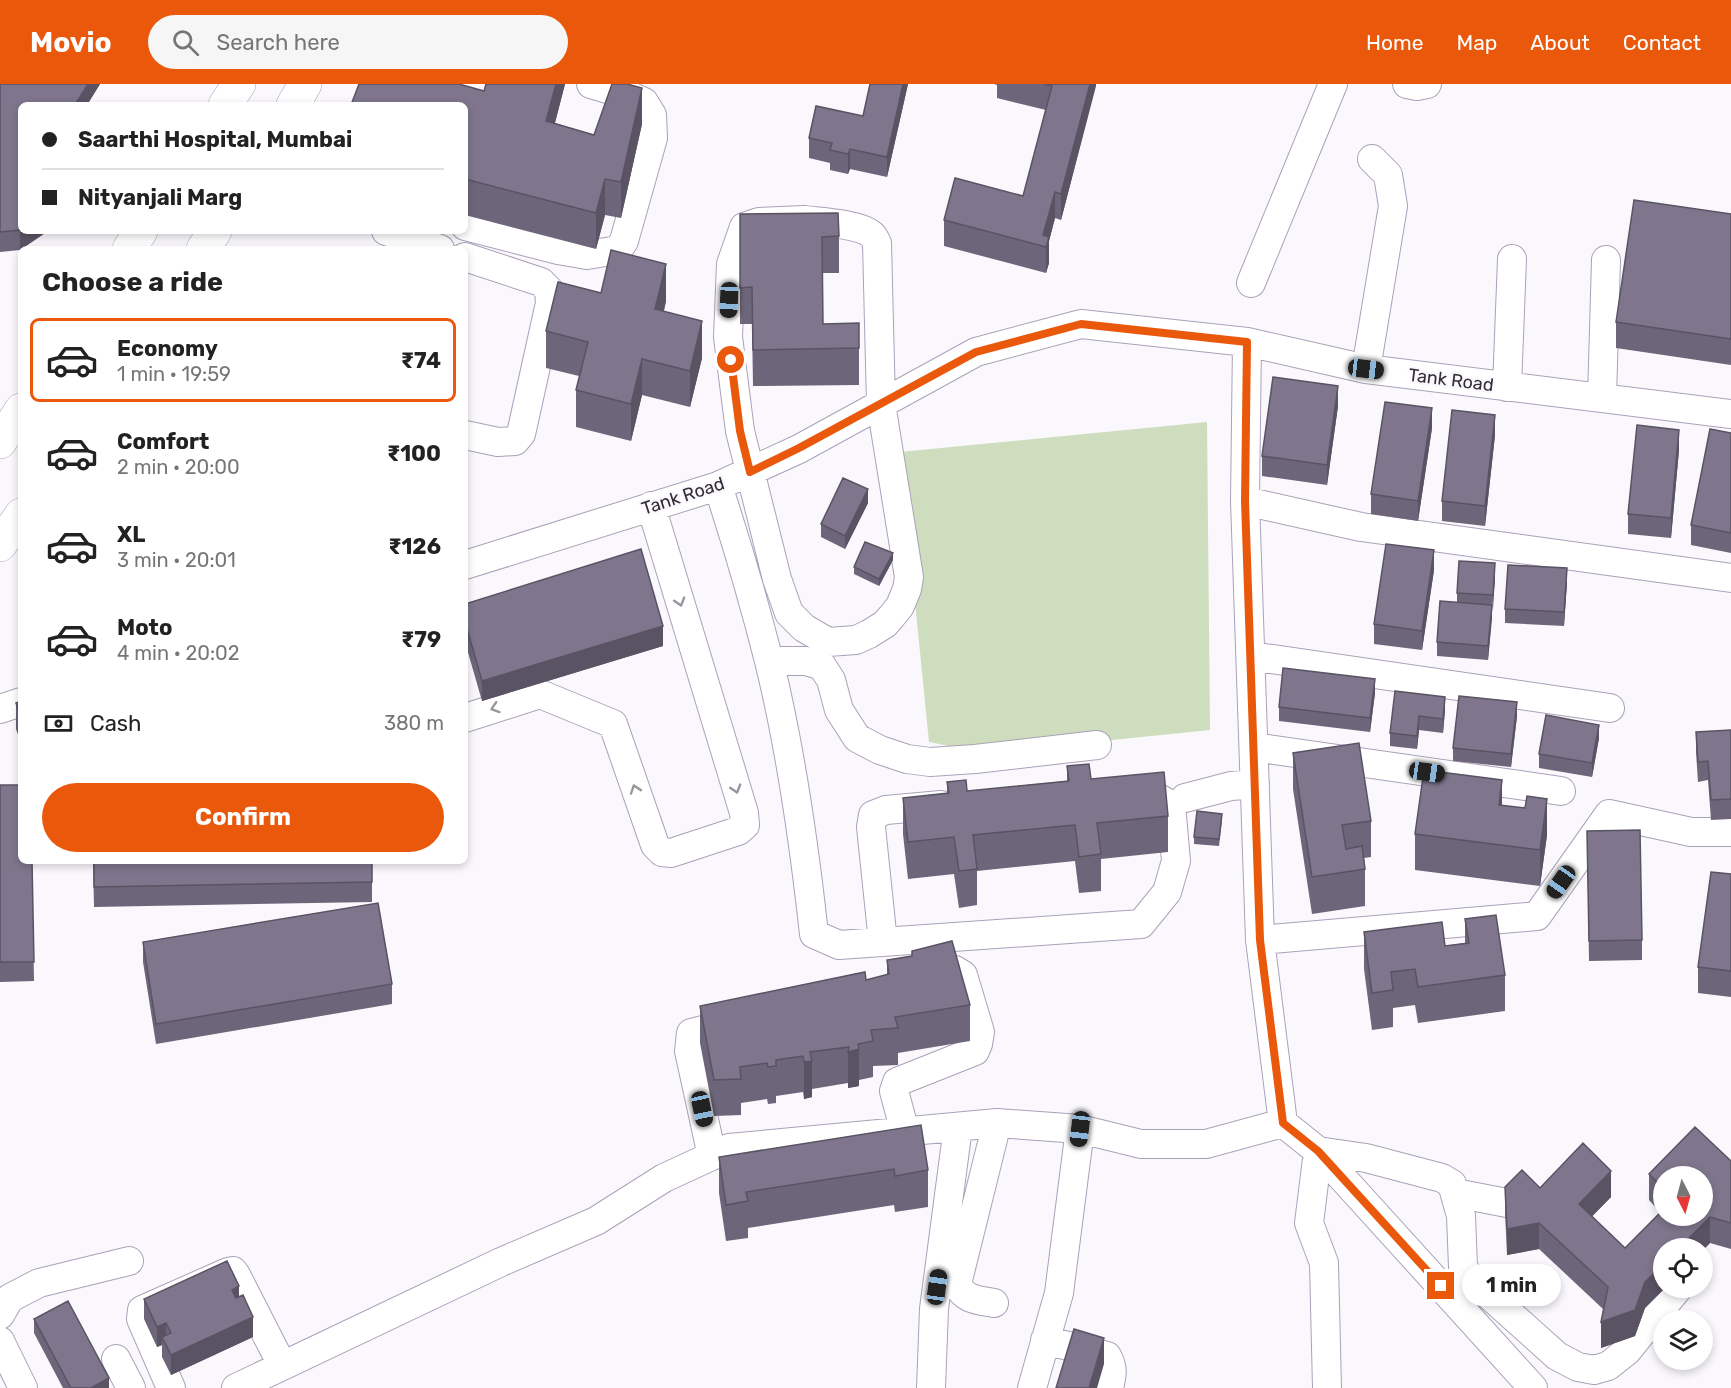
<!DOCTYPE html>
<html lang="en">
<head>
<meta charset="utf-8">
<style>
  :root { --surface:#fff; --page:#f6f6f6; --text:#222; --muted:#767676; --line:#e0e0e0; --accent:#ea580c }
  body { margin:0; font-family:Rubik,sans-serif; background:var(--page); color:var(--text); height:100vh; display:flex; flex-direction:column; font-size:22px; white-space:nowrap }
  * { box-sizing:border-box; margin:0 }
  p { font-size:20px; color:var(--muted) }
  .icon { flex:none; width:33px; height:33px; fill:none; stroke:currentColor; stroke-width:2; stroke-linecap:round; stroke-linejoin:round }
  .map { position:relative; flex:1; overflow:hidden }
  .sheet { position:absolute; left:18px; top:162px; width:450px; height:618px; display:flex; flex-direction:column; background:var(--surface); border-radius:9px; box-shadow:0 3px 9px #0003 }
  .sheet>* { flex:none }
  .hud { position:absolute; left:18px; top:18px; width:450px; height:132px; border-radius:9px; box-shadow:0 3px 9px #0003; display:grid; align-content:center; height:132px; padding:0 24px; background:var(--surface) }
  .needle { width:39px; rotate:174deg }
  .fabs { position:absolute; left:1653px; top:1082px; display:grid; gap:12px }
  .fabs a { display:grid; place-items:center; width:60px; height:60px; border-radius:50%; background:var(--surface); box-shadow:0 3px 9px #0003; font-size:30px }
  .end { position:absolute; width:27px; height:27px; margin:-14px; border:8px solid #ea580c; background:#fff; box-shadow:0 0 0 3px #fff }
  .from { border-radius:50% }
  .bubble { position:absolute; height:42px; border-radius:21px; background:var(--surface); box-shadow:0 3px 9px #0003; font-size:20px; font-weight:700; line-height:42px; text-align:center }
  .car { position:absolute; width:18px; height:36px; margin:-18px -9px; border-radius:8px; box-shadow:0 0 4px 2px #0007; background:linear-gradient(#222 24%,#8ab4d8 0 40%,#222 0 76%,#8ab4d8 0 86%,#222 0) }
  .hud b { display:flex; align-items:center; gap:21px; height:57px; font-size:22px }
  .hud b+b { border-top:2px solid var(--line) }
  .hud i { width:15px; height:15px; background:var(--text) }
  ul { padding:0; list-style:none }
  li { display:flex; align-items:center; gap:18px; height:84px; margin:0 12px 9px; padding:0 12px; border:3px solid transparent; border-radius:9px }
  li div { flex:1 }
  li b { display:block; font-size:22px }
  li em { font-style:normal; font-weight:700 }
  li.current { border-color:var(--accent) }
  li>.icon { width:54px; height:54px; stroke-width:1.5 }
  h2 { padding:0 24px; font-size:27px; line-height:72px }
  .pay { display:flex; align-items:center; gap:15px; height:66px; padding:0 24px; font-size:22px }
  .pay p { margin-inline-start:auto }
  .cta { display:flex; gap:12px; margin-top:auto; padding:12px 24px }
  .cta a { flex:1; height:69px; border-radius:36px; background:var(--accent); color:#fff; font-size:24px; font-weight:700; line-height:69px; text-align:center }
  header { display:flex; align-items:center; gap:36px; box-sizing:border-box; height:84px; padding:0 30px; background:var(--accent); color:#fff }
  header strong { font-size:28px }
  nav { display:flex; gap:33px; margin-inline-start:auto; font-size:21px }
  .search { width:420px; height:54px; background:var(--page); display:flex; align-items:center; gap:15px; box-sizing:border-box; padding:0 21px; border-radius:33px; color:var(--muted); font-size:22px }
  .map>svg:first-child { display:block }
  .green { fill:#ceddbd }
  .lines { fill:none; stroke-linecap:round; stroke-linejoin:round }
  .minor-casing { stroke:#aaa1b9; stroke-width:30 }
  .major-casing { stroke:#aaa1b9; stroke-width:34 }
  .minor { stroke:#fff; stroke-width:28 }
  .major { stroke:#fff; stroke-width:33 }
  .wall { fill:#6d6579; fill-rule:evenodd }
  .shaded-wall { fill:#595363 }
  .building { fill:#7f768d; stroke:#595363; stroke-width:1.5 }
  .oneway { stroke:#98969c }
  .route { stroke:#ea580c; stroke-width:8 }
  .labels { text-anchor:middle; dominant-baseline:central; stroke-width:5; stroke-linejoin:round; paint-order:stroke }
  .street-label { font-size:18px; fill:#322e38; stroke:#faf8fd }
</style>
</head>
<body>
<header>
<strong>Movio</strong>
<div class="search"><svg class="icon" aria-label="search" viewBox="0 0 24 24"><circle cx="10" cy="10" r="6"/><path d="M15 15l6 6"/></svg>Search here</div>
<nav><a>Home</a><a>Map</a><a>About</a><a>Contact</a></nav>
</header>
<div class="map">
<svg width="1731" height="1304" viewBox="0 0 1731 1304">
  <rect width="100%" height="100%" fill="#faf8fd"/>
  <path class="green" d="M1207,338L1210,646L984,669L929,658L900,368Z"/>
  <g class="lines">
    <defs>
      <path id="minor" d="M1407,0L1417,2L1427,0
        M805,136C820,138 861,140 872,151C874,152 876,158 877,159L881,320L909,493L907,505L900,522L892,532L885,540L869,550L856,556L828,558L804,544L789,529L777,495L740,347L728,253L731,180L744,143L759,138Z
        M465,142L558,166L587,171L618,166L624,157L653,54L652,31L644,18L628,11L591,0
        M386,147L440,165
        M465,173L541,198L549,206L550,219L521,350L515,357L498,358L465,351
        M1251,199L1333,0
        M1247,258L1245,417L1260,856L1283,1039L1318,1067L1533,1304
        M1366,285L1393,122L1388,91L1372,75
        M1507,303L1512,175
        M1602,314L1606,176
        M718,402C737,460 754,518 769,577C791,666 804,759 814,850L839,861L1141,840L1167,808L1176,777L1171,721L1142,705L1133,706
        M1245,417L1361,443L1731,494
        M465,481L718,402L799,365L976,268L1081,240L1247,258L1366,285L1731,330
        M1251,572L1610,624
        M769,577H806L822,582L831,596L839,626L857,654L880,666L907,675L930,678L975,675L1097,661
        M0,625L21,618
        M465,634L540,610L613,640L655,761L662,768L671,769L738,747L745,741L744,729L651,422
        M1254,663L1561,707
        M1185,714L1231,702L1255,700
        M1260,856L1537,832L1609,730L1691,748H1731
        M883,858L871,743L873,731L886,726L941,721
        M905,1048L894,1007L897,998L975,967L978,960L980,948L963,891L955,886L924,894
        M712,1072L689,967L691,949L739,937
        M1455,1109L1507,1119
        M994,1219C978,1216 964,1216 957,1200L997,1039
        M0,1231L10,1214L39,1199L129,1177
        M1045,1256L1107,1272C1114,1284 1112,1291 1109,1304
        M0,1257L23,1304
        M116,1275L131,1304
        M171,1304L141,1235L142,1226L228,1188L233,1187L236,1191L282,1281
        M236,1304L501,1178L596,1137L664,1094L729,1064L997,1039L1080,1045L1141,1060H1206L1283,1039
        M931,1304L934,1225L958,1043
        M1032,1304L1059,1209L1080,1045
        M1327,1304L1324,1179L1309,1139L1318,1067L1366,1074L1442,1094L1452,1100L1461,1132L1463,1183L1470,1194L1557,1272L1578,1283L1594,1286L1608,1282L1627,1267L1679,1203"/>
      <path id="major" d="M225,21L239,0
        M293,21L305,0
        M129,165L141,147
        M203,165L215,147
        M0,358L21,326
        M0,461L21,431"/>
    </defs>
    <use href="#minor" class="minor-casing"/>
    <use href="#major" class="major-casing"/>
    <use href="#minor" class="minor"/>
    <use href="#major" class="major"/>
  </g>
  <path class="wall" d="M0,0H100L87,21H21L48,147L20,166L0,168Z
    M565,0L555,39L594,51L642,40L621,134L605,131L596,165L465,131V21L484,7Z
    M870,0H908L887,93L850,85L848,90L830,86V79L809,74V54L863,32Z
    M994,0H1096L1061,136L1055,134L1049,157V179L1046,189L944,162V136L1023,112L1046,26L997,14V1Z
    M740,130L839,152V189H822L823,240L859,239V301L753,302L752,240H740Z
    M1731,130V281L1616,264V238Z
    M601,209L666,217L664,227L702,274L690,323L642,311L631,357L576,343V306L579,292L546,284V247Z
    M1338,322L1327,401L1262,392V372Z
    M1432,344L1418,437L1371,430V410Z
    M1731,349V469L1691,461V441Z
    M1495,351L1485,442L1442,437V417Z
    M1679,366L1671,454L1628,450V430Z
    M868,419L845,465L821,453V440Z
    M893,476L879,502L854,490V483Z
    M1434,486L1422,566L1374,560V540Z
    M1495,493L1488,576L1437,572V558L1457,519V509Z
    M1567,498L1564,542L1505,539V525Z
    M465,520L663,562L482,617L465,558Z
    M1375,609L1370,648L1279,637V623Z
    M1445,613V626L1443,649L1419,646L1417,665L1390,662V649Z
    M21,617V659L16,645V619Z
    M1517,632L1511,683L1453,677V664Z
    M1731,646V735L1711,736L1708,696L1698,698L1696,668V648Z
    M1599,654L1592,693L1539,684V670Z
    M1293,669L1371,737V773L1364,774L1365,785V822L1312,830L1293,705Z
    M1067,682L1091,695L1168,732V768L1101,775V807L1079,809L1075,777L977,787V821L959,824L954,790L908,795L903,750V714L947,710V698L967,707L1067,697Z
    M0,701L32,777L34,897L0,898Z
    M1502,721L1547,751L1540,802L1415,786V750Z
    M1222,737L1219,762L1194,760V753Z
    M1587,747L1642,856V876L1589,877Z
    M93,777H372V818L94,823Z
    M1731,790V913L1698,909V883Z
    M1465,835L1505,891V927L1418,939L1415,921L1393,924V943L1372,946L1364,885V848L1445,862L1465,859Z
    M143,858L392,900V920L156,960L143,878Z
    M912,867L970,921V957L898,969V981L873,982V993L859,996V1002L848,1004V999L812,1005V1013L804,1015L803,1008L776,1012V1019L768,1020L767,1015L741,1019V1031L714,1032L700,959V922L866,896L887,891V876L912,872Z
    M719,1073L928,1086V1123L895,1128L894,1121L748,1144V1154L726,1157L719,1109Z
    M1731,1077V1165L1710,1159L1645,1224L1635,1252L1601,1264L1603,1225L1539,1165L1507,1171L1505,1129V1103L1540,1104L1611,1113L1592,1132L1625,1164L1660,1128L1649,1116V1090ZM1664,1092L1702,1131H1664Z
    M239,1213L253,1253L171,1291L162,1273V1261L157,1263L144,1235V1215Z
    M34,1235L109,1304H63L34,1249Z"/>
  <path class="shaded-wall" d="M88,0H100L87,21H75Z
    M556,0H565L546,73V37Z
    M903,0H908L887,93V73Z
    M1090,0H1096V2L1061,136V110Z
    M642,4V40L621,134V98Z
    M850,65V85L848,90V70Z
    M605,95V131L596,165V129Z
    M1055,108V134L1049,157V179L1046,189V163L1043,151Z
    M20,146L21,147H48L20,166Z
    M666,180V217L655,262V225Z
    M702,237V274L690,323V287Z
    M642,275V311L631,357V320Z
    M1338,302V322L1327,401V381Z
    M1432,324V344L1418,437V417Z
    M1495,331V351L1485,442V422Z
    M1679,346V366L1671,454V434Z
    M868,405V419L845,465V452Z
    M1434,466V486L1422,566V547Z
    M893,469V476L879,502V495Z
    M1495,479V493L1493,525V511Z
    M1567,484V498L1564,542V528Z
    M1492,521V535L1488,576V562Z
    M663,542V562L482,617V597Z
    M1375,595V609L1370,648V634Z
    M1445,613V626L1443,649V635Z
    M1517,618V632L1511,683V670Z
    M1419,632V646L1417,665V652Z
    M1599,641V654L1592,693V679Z
    M1502,696V733L1499,721Z
    M1547,715V751L1540,802V766Z
    M859,965V1002L848,1004V968Z
    M812,977V1013L804,1015V978Z
    M1611,1087V1113L1579,1146V1120Z
    M1710,1133V1159L1702,1167V1164H1679Z
    M1539,1139V1165L1507,1171V1145Z
    M1664,1180V1203H1666L1645,1224L1635,1252L1601,1264V1238L1645,1198Z
    M239,1202V1222L232,1206Z
    M253,1233V1253L171,1291V1271Z
    M166,1239V1259L162,1253V1261L157,1263V1243Z
    M1104,1254V1280L1097,1304H1089Z
    M109,1294V1304H91Z"/>
  <path class="building" d="M0,0H88L75,21H21V146L0,148Z
    M359,0H459L484,7L486,0H556L546,37L594,51L612,0H627L642,4L621,98L605,95L596,129L465,95V21H351Z
    M870,0H903L887,73L850,65L848,70L830,66L832,59L809,54L816,22L863,32Z
    M1044,0H1090L1061,110L1055,108L1043,151L1049,153L1046,163L944,136L955,94L1023,112L1052,2Z
    M1634,116L1731,130V255L1616,238Z
    M838,129L839,152L822,153L823,240L859,239V264L753,266L752,203L740,204V130Z
    M611,166L666,180L655,225L702,237L690,287L642,275L631,320L576,306L588,258L546,247L558,198L601,209Z
    M1273,293L1338,302L1327,381L1262,372Z
    M1385,318L1432,324L1418,417L1371,410Z
    M1452,326L1495,331L1485,422L1442,417Z
    M1637,341L1679,346L1671,434L1628,430Z
    M1710,345L1731,349V449L1691,441Z
    M843,394L868,405L845,452L821,440Z
    M865,458L893,469L879,495L854,483Z
    M1386,460L1434,466L1422,547L1374,540Z
    M641,465L663,542L482,597L465,538V520Z
    M1459,477L1495,479L1493,511L1457,509Z
    M1508,481L1567,484L1564,528L1505,525Z
    M1440,517L1492,521L1488,562L1437,558Z
    M1283,584L1375,595L1370,634L1279,623Z
    M1395,607L1445,613L1443,635L1419,632L1417,652L1390,649Z
    M1459,612L1517,618L1511,670L1453,664Z
    M21,617V633L16,619Z
    M1546,631L1599,641L1592,679L1539,670Z
    M1731,646V715L1711,716L1708,677L1698,678L1696,648Z
    M1359,659L1371,737L1342,741L1346,765L1362,762L1365,785L1312,793L1293,669Z
    M1089,680L1091,695L1164,688L1168,732L1097,739L1101,770L1079,773L1075,741L973,751L977,785L959,787L954,753L908,758L903,714L949,709L947,698L966,696L967,707L1069,697L1067,682Z
    M1424,686L1502,696L1499,721L1525,724L1527,712L1547,715L1540,766L1415,750Z
    M0,701H21V777H32L34,878H0Z
    M1197,727L1222,730L1219,755L1194,753Z
    M1640,746L1642,856L1589,857L1587,747Z
    M94,777H372V798L94,803Z
    M1711,788L1731,790V887L1698,883Z
    M378,819L392,900L156,940L143,858Z
    M1496,831L1505,891L1418,903L1415,885L1391,888L1393,906L1372,909L1364,848L1442,838L1445,862L1469,859L1465,835Z
    M952,857L970,921L895,933L898,944L871,946L873,957L858,960L859,965L848,968L849,963L810,968L812,977L804,978L803,972L776,976V982L768,983L767,979L740,983L741,995L714,996L700,922L865,888L866,896L889,890L887,876L912,872V867Z
    M921,1041L928,1086L895,1092L894,1085L746,1108L748,1117L726,1121L719,1073Z
    M1695,1043L1731,1077V1139L1710,1133L1679,1164H1664V1180L1645,1198L1635,1226L1601,1238L1608,1203L1539,1139L1507,1145L1505,1103L1522,1086L1540,1104L1583,1059L1611,1087L1579,1120L1625,1164L1664,1125V1131H1702V1092H1664V1105L1649,1090Z
    M227,1177L239,1202L232,1206L236,1214L243,1211L253,1233L171,1271L162,1253L171,1249L166,1239L157,1243L144,1215Z
    M68,1217L109,1294L91,1304H71L34,1235Z
    M1074,1245L1104,1254L1089,1304H1056Z"/>
  <defs><path id="oneway-chevron" d="M-2-3.5L2.5 0L-2 3.5" fill="none" stroke-width="1.6" stroke-linecap="round" stroke-linejoin="round" transform="scale(1.5)"/></defs>
  <g class="oneway">
    <use href="#oneway-chevron" transform="translate(680 518) rotate(73)"/>
    <use href="#oneway-chevron" transform="translate(495 624) rotate(162)"/>
    <use href="#oneway-chevron" transform="translate(635 705) rotate(-109)"/>
    <use href="#oneway-chevron" transform="translate(736 705) rotate(73)"/>
  </g>
  <g class="lines">
    <path class="route" d="M731,276L740,347L750,388L799,364L976,268L1081,240L1247,258L1245,417L1260,856L1283,1039L1318,1067L1441,1202"/>
  </g>
  <g class="labels">
    <g class="street-label">
      <text transform="translate(1451 296) rotate(7)">Tank Road</text>
      <text transform="translate(683 412) rotate(-18)">Tank Road</text>
    </g>
  </g>
</svg>
<div class="fabs">
<a><svg class="needle" viewBox="-14 -14 28 28"><path d="M0-13l5 13h-10z" fill="#e53935"/><path d="M0 13l5-13h-10z" fill="#767676"/></svg></a>
<a><svg class="icon" aria-label="locate" viewBox="0 0 24 24"><circle cx="12" cy="12" r="6"/><path d="M12 2v4M12 18v4M2 12h4M18 12h4"/></svg></a>
<a><svg class="icon" aria-label="layers" viewBox="0 0 24 24"><path d="M12 4l9 5-9 5-9-5zM3 14l9 5 9-5"/></svg></a>
</div>
<i class="end from" style="left:731px;top:276px"></i>
<i class="end" style="left:1441px;top:1202px"></i>
<div class="bubble" style="left:1462px;top:1180px;width:99px">1 min</div>
<i class="car" style="left:729px;top:216px;rotate:182deg"></i>
<i class="car" style="left:1366px;top:285px;rotate:97deg"></i>
<i class="car" style="left:1427px;top:688px;rotate:98deg"></i>
<i class="car" style="left:1561px;top:798px;rotate:215deg"></i>
<i class="car" style="left:702px;top:1025px;rotate:168deg"></i>
<i class="car" style="left:1080px;top:1045px;rotate:187deg"></i>
<i class="car" style="left:937px;top:1203px;rotate:8deg"></i>
<div class="hud">
<b><i class="from"></i>Saarthi Hospital, Mumbai</b>
<b><i></i>Nityanjali Marg</b>
</div>
<section class="sheet">
<h2>Choose a ride</h2>
<ul>
<li class="current"><svg class="icon" aria-label="car" viewBox="0 0 24 24"><path d="M5 17H2v-5l4-1 3-4h7l3 4 3 1v5h-3M9 17h6M6 11h13"/><circle cx="7" cy="17" r="2"/><circle cx="17" cy="17" r="2"/></svg><div><b>Economy</b><p>1 min · 19:59</p></div><em>₹74</em></li>
<li><svg class="icon" aria-label="car" viewBox="0 0 24 24"><path d="M5 17H2v-5l4-1 3-4h7l3 4 3 1v5h-3M9 17h6M6 11h13"/><circle cx="7" cy="17" r="2"/><circle cx="17" cy="17" r="2"/></svg><div><b>Comfort</b><p>2 min · 20:00</p></div><em>₹100</em></li>
<li><svg class="icon" aria-label="car" viewBox="0 0 24 24"><path d="M5 17H2v-5l4-1 3-4h7l3 4 3 1v5h-3M9 17h6M6 11h13"/><circle cx="7" cy="17" r="2"/><circle cx="17" cy="17" r="2"/></svg><div><b>XL</b><p>3 min · 20:01</p></div><em>₹126</em></li>
<li><svg class="icon" aria-label="car" viewBox="0 0 24 24"><path d="M5 17H2v-5l4-1 3-4h7l3 4 3 1v5h-3M9 17h6M6 11h13"/><circle cx="7" cy="17" r="2"/><circle cx="17" cy="17" r="2"/></svg><div><b>Moto</b><p>4 min · 20:02</p></div><em>₹79</em></li>
</ul>
<div class="pay"><svg class="icon" aria-label="cash" viewBox="0 0 24 24"><path d="M3 7h18v10H3z"/><circle cx="12" cy="12" r="2"/></svg>Cash<p>380 m</p></div>
<div class="cta"><a>Confirm</a></div>
</section>
</div>
</body>
</html>
